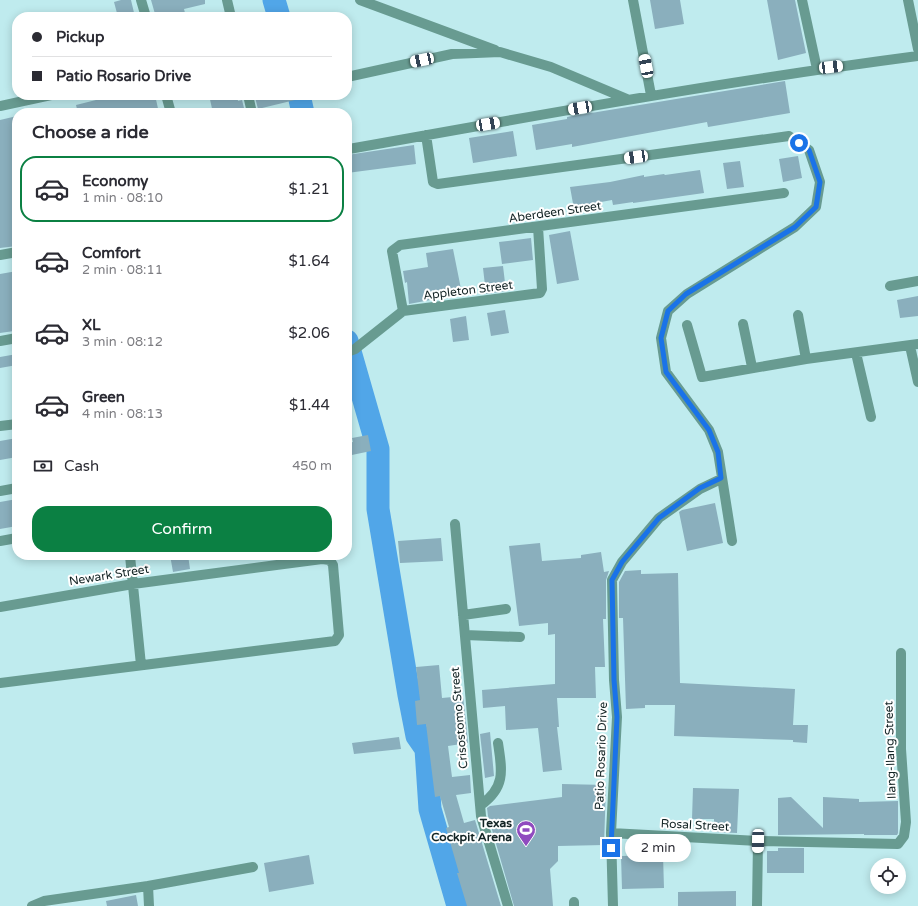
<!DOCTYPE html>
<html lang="en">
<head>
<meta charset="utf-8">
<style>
  :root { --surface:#fff; --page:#f7f7f7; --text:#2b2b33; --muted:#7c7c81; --line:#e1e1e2; --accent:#0b8043 }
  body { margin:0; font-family:"Varela Round",sans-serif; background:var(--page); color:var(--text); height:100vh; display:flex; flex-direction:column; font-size:15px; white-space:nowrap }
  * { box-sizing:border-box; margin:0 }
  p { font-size:13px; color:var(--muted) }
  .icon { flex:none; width:22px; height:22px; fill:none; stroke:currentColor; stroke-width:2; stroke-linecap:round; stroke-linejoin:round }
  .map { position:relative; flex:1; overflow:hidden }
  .sheet { position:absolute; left:12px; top:108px; width:340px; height:452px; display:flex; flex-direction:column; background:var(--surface); border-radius:16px; box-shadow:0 2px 10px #0003 }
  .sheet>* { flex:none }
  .guide { position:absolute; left:12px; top:12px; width:340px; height:88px; border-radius:16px; box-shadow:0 2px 10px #0003; display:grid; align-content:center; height:88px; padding:0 20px; background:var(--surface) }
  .buttons { position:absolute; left:870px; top:858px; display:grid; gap:8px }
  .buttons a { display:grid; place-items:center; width:36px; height:36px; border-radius:50%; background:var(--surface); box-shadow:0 2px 10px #0003; font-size:20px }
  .end { position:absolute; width:18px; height:18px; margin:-9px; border:5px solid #1a73e8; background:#fff; box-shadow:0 0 0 2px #fff }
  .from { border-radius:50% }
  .bubble { position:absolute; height:28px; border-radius:14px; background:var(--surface); box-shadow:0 2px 10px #0003; font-size:13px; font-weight:600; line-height:28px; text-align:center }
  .car { position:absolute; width:12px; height:24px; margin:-12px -6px; border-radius:5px; box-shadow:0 0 3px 1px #0007; background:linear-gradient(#fff 24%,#345 0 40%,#fff 0 76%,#345 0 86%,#fff 0) }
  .guide b { display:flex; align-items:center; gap:14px; height:38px; font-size:15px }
  .guide b+b { border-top:1px solid var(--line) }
  .guide i { width:10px; height:10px; background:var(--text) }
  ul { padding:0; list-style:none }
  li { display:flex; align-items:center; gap:12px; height:66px; margin:0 8px 6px; padding:0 12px; border:2px solid transparent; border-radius:16px }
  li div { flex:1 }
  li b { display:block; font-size:15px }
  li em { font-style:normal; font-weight:600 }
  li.on { border-color:var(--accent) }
  li>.icon { width:36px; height:36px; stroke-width:1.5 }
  h2 { padding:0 20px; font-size:18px; line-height:48px }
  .pay { display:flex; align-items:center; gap:10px; height:44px; padding:0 20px; font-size:15px }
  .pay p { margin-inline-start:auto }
  .cta { display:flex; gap:8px; margin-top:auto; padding:8px 20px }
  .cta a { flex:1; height:46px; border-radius:16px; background:var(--accent); color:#fff; font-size:16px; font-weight:600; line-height:46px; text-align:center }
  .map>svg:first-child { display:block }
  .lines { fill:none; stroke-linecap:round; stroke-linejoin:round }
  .river { stroke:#51a6e8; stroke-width:23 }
  .building { fill:#8aafbd }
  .minor { stroke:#689b91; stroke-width:10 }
  .route { stroke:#1a73e8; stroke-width:5 }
  .labels { text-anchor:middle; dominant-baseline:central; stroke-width:4; stroke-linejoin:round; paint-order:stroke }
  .street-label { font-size:12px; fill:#122324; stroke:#fff }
  .poi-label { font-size:12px; font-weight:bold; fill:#122324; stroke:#fff; text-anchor:end }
</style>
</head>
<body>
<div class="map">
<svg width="918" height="906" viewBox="0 0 918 906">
  <rect width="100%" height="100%" fill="#bfebee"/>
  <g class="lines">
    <path class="river" d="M274,0L279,17
      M299,95L303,113
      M347,341L378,449V509L409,695L417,736L426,749L430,809L458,906"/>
  </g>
  <path class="building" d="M121,0H131L135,17H118L114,2Z
    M151,0H205V4L184,9L186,17H157V14H155Z
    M650,0H680L684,24L655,29Z
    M767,0H795L806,53L778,60Z
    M785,81L790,113L708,127L707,122L572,147V144L536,150L532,125L567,119V117Z
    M116,95H155L159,113H78L76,105Z
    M209,95H237L238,101L242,100L245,112L213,113Z
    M264,95H299V99L258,109L255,97Z
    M17,116V246L0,248V120Z
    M513,131L517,156L473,163L469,138Z
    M414,145L416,164L347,173V155Z
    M798,156L802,178L783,182L779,159Z
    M740,161L744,187L727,189L723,163Z
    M700,170L704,193L633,203V202L613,205L612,200L590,204V207L574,209L570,187L610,182L644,175V177L664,174L665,175Z
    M570,231L579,280L557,284L549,235Z
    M531,238L533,260L502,264L499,242Z
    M453,249L462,294L409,304L407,282L405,283L403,271L428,267L426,253Z
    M503,266L506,291L486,294L483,268Z
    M17,271V325L13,326L14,331L0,333V274Z
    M918,296V316L900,318L897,300Z
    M505,310L509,333L491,336L487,313Z
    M466,316L469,340L453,342L450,319Z
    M17,354V365L0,368V357Z
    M368,435L371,451L347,456V443L353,442L352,438Z
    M17,438V457L0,460V441Z
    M17,499V526L0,529V502Z
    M715,503L723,543L687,551L679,512L682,510Z
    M441,538L443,561L400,563L398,541Z
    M540,543L542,561L581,558V555L601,552L604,572L609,571L606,580V619H603L605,667H595L596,698H557L559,727H557L562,770L543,772L538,728L506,730L505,706L483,708L482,690L555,684V634L548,635V623L519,626L509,546Z
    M170,555H188L190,569L173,572Z
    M641,570V574L678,573L680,683L795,689L793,725H808L807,743L793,742V740L674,736L675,705H645V708L626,709L623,618H619V582L625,571Z
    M439,665L442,698L463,696L466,722L468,743L448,746L452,777L470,775L471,793L456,795L464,823L475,820L501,906H467L457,873H459L446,828L449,827L440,796L435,797L426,724L417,725L415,701L420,700L416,667Z
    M490,732L494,776L485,778L480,734Z
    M399,737L401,749L354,754L352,743Z
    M562,784L606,785L604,845L558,846V861L550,869L553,906H514L488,816L487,808L490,806L562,797Z
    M693,788L739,789L737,833L714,832V819H692Z
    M791,797L823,828V797L859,799V802L898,801V833L897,835H864V834L778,835V798Z
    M778,848H804V873H767V851H778Z
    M309,855L314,884L269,892L264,863Z
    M663,855L664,888L622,889L621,856Z
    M736,891V906H678V892Z
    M136,895L138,906H107L106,901Z"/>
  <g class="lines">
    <path class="minor" d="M141,0L146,17
      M227,0L231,17
      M360,0L495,50
      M633,0L651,95
      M802,0L817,69
      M908,0L918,49
      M347,77L452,54L500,52L551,67L627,99
      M166,95L171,113
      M248,95L252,113
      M0,106L51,95
      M426,135L433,182L438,184L789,136L809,150L820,182L816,207L795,227L687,294L668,311L661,338L666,372L709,430L718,452L732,541
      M349,149C538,115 727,81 918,56
      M0,255L17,252
      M890,286L918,281
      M403,311L392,251L400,245L784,193
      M798,315L806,359
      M743,324L752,367
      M687,325L702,377L806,359L918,344
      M0,341L17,338
      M910,346L918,382
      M347,352L355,349L403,311L540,293L542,289L538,227
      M856,353L871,417
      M0,426L17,424
      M0,491L17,488
      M455,524L481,816L508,906
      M0,541L17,538
      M130,556L141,665
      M0,607L133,584L322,559L330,560L333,565L339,635L335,641L0,683
      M463,615L506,609
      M465,635L520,637
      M481,805C506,787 502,770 498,743
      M611,833L758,841L898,844L904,836L906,822L901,749V653
      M148,886L253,867
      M574,902V906
      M32,906L44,901L148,886L149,906
      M613,906L611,833L617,717L614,680L612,580L622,562L659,518L700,489L721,479
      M757,906L758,841"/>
  </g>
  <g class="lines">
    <path class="route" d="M611,848L617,717L614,680L612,580L622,562L659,518L700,488L721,478L718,452L709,430L666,372L661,338L668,311L686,294L795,227L816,207L820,182L809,150L799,143"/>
  </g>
  <defs>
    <symbol id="stadium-pin" viewBox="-11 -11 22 30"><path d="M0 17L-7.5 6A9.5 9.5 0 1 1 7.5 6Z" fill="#904bbf" stroke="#fff"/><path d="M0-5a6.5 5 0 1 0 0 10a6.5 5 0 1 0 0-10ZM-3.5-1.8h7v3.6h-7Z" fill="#fff"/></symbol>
  </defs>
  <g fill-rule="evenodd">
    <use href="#stadium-pin" x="515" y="819" width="22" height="30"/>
  </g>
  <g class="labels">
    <g class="street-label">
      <text transform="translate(555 212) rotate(-8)">Aberdeen Street</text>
      <text transform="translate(468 290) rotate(-7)">Appleton Street</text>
      <text transform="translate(109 575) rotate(-9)">Newark Street</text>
      <text transform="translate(459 718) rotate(-95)">Crisostomo Street</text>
      <text transform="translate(890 750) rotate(-92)">Ilang-Ilang Street</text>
      <text transform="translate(601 756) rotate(-88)">Patio Rosario Drive</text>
      <text transform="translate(695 825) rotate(3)">Rosal Street</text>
    </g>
    <g class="poi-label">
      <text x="512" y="823">Texas<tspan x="512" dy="14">Cockpit Arena</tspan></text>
    </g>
  </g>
</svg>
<div class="buttons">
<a><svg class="icon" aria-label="locate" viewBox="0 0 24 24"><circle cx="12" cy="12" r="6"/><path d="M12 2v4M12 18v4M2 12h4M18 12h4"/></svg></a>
</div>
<i class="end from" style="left:799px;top:143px"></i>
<i class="end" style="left:611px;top:848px"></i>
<div class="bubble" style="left:625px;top:834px;width:66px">2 min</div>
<i class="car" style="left:422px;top:60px;rotate:258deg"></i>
<i class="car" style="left:646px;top:66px;rotate:349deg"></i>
<i class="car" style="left:831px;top:67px;rotate:83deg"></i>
<i class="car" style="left:580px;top:108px;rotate:260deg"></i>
<i class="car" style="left:488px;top:124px;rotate:80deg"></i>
<i class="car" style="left:636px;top:157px;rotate:262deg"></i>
<i class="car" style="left:758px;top:841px;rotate:181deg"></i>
<div class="guide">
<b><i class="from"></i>Pickup</b>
<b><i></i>Patio Rosario Drive</b>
</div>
<section class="sheet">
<h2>Choose a ride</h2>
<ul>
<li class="on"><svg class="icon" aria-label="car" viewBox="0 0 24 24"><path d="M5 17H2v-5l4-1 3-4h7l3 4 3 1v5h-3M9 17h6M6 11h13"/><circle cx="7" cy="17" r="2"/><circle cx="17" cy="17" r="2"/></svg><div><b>Economy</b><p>1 min · 08:10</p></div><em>$1.21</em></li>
<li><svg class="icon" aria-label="car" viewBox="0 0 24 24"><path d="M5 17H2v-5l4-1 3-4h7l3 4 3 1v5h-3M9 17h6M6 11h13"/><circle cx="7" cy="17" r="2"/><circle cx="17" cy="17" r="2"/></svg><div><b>Comfort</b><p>2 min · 08:11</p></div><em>$1.64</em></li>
<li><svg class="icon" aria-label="car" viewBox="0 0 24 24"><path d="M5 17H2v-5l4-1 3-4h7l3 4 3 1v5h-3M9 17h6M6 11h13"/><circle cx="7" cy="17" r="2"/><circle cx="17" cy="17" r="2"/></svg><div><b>XL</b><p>3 min · 08:12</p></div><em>$2.06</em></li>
<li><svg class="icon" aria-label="car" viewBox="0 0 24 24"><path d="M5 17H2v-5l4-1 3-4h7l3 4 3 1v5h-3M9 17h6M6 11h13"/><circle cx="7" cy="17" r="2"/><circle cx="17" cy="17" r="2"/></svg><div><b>Green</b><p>4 min · 08:13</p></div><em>$1.44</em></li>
</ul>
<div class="pay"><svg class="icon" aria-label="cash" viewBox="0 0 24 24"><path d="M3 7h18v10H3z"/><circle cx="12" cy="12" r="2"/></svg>Cash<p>450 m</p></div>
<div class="cta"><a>Confirm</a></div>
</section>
</div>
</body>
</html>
